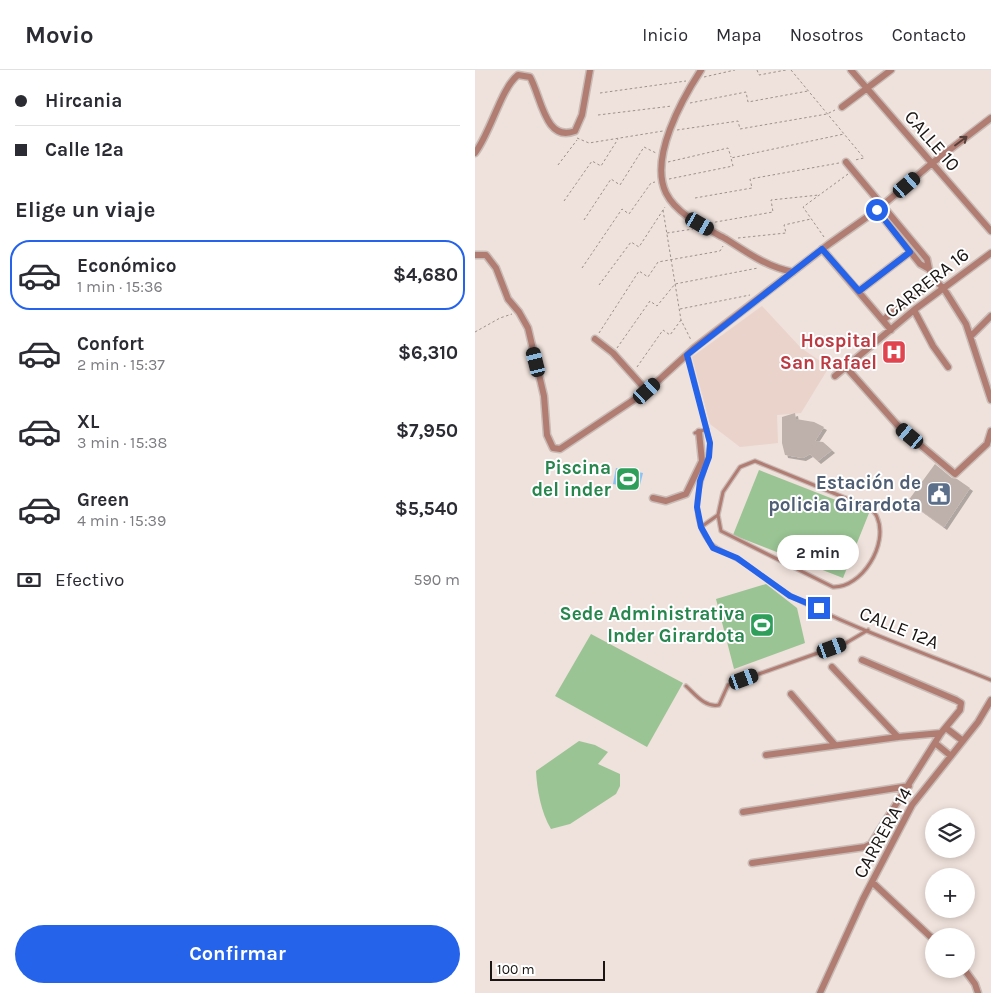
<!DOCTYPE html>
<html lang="es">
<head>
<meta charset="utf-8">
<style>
  :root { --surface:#fff; --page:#f2f2f3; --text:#2b2b33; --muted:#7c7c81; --line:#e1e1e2; --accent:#2563eb }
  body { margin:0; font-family:Karla,sans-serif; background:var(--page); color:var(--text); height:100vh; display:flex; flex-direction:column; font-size:19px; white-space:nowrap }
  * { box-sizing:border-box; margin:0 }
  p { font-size:16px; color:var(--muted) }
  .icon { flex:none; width:28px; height:28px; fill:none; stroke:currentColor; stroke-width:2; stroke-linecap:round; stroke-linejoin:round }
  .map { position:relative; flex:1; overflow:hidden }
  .sheet { display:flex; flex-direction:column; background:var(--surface); width:475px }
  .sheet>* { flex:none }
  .hud { display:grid; align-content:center; height:110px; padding:0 15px; background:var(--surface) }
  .fabs { position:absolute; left:450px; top:738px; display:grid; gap:10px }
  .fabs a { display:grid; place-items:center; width:50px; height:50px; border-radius:50%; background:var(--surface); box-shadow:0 2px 8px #0003; font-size:25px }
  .scale { position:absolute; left:15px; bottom:12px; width:115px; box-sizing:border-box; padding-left:5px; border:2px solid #1a1513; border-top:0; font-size:14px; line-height:18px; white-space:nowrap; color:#1a1513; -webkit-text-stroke:4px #fff; paint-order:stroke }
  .end { position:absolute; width:22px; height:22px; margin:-11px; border:6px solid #2563eb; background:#fff; box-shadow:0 0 0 2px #fff }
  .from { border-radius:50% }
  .bubble { position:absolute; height:35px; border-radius:18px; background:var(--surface); box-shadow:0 2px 8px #0003; font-size:16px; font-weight:700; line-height:35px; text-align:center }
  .car { position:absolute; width:15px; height:30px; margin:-15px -8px; border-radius:6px; box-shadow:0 0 4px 1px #0007; background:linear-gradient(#222 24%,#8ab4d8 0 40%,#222 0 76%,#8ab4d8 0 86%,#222 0) }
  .hud b { display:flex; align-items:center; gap:18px; height:48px; font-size:19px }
  .hud b+b { border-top:1px solid var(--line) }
  .hud i { width:12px; height:12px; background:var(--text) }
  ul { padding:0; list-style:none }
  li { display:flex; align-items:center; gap:15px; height:70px; margin:0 10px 8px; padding:0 5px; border:2px solid transparent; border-radius:20px }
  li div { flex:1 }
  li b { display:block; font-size:19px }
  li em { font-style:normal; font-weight:700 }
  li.on { border-color:var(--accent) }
  li>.icon { width:45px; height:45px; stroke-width:1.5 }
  h2 { padding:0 15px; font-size:22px; line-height:60px }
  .pay { display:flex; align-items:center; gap:12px; height:55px; padding:0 15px; font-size:19px }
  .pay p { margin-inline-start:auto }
  .button { display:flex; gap:10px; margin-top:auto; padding:10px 15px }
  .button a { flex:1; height:58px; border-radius:30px; background:var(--accent); color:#fff; font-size:20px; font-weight:700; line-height:58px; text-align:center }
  header { display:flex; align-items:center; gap:30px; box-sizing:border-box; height:70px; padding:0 25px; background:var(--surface); border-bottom:1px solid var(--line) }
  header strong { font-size:24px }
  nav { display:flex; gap:28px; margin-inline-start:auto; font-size:18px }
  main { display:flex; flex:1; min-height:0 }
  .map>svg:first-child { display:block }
  .built { fill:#ead3cb }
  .green { fill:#9ac494 }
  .water { fill:#8cc1f2 }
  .building { fill:#beb0ab; filter:url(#shadow) }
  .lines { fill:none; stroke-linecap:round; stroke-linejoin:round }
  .service-casing { stroke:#c9bcb7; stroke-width:5.5 }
  .minor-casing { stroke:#c9bcb7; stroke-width:9 }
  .path { stroke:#9c918d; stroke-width:1; stroke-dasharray:2.5 2.5; stroke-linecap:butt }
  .service { stroke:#b17d73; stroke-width:3 }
  .minor { stroke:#b17d73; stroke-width:6 }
  .oneway { stroke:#563f39 }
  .route { stroke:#2563eb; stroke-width:6 }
  .labels { text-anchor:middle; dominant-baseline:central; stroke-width:4; stroke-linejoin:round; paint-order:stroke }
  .street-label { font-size:19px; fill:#1a1513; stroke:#fff }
  .health-label { font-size:19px; font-weight:bold; fill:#be3a42; stroke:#fff; text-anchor:end }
  .leisure-label { font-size:19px; font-weight:bold; fill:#27864d; stroke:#fff; text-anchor:end }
  .service-label { font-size:19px; font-weight:bold; fill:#4e5e75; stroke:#fff; text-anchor:end }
</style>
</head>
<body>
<header>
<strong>Movio</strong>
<nav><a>Inicio</a><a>Mapa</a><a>Nosotros</a><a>Contacto</a></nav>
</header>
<main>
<section class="sheet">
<div class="hud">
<b><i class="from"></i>Hircania</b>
<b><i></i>Calle 12a</b>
</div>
<h2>Elige un viaje</h2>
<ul>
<li class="on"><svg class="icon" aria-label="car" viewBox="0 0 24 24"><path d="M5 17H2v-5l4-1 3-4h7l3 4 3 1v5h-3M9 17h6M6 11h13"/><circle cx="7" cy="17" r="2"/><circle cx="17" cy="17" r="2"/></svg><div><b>Económico</b><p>1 min · 15:36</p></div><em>$4,680</em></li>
<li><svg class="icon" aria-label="car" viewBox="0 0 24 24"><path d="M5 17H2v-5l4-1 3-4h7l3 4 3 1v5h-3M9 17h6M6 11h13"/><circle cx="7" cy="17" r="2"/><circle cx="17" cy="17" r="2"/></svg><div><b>Confort</b><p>2 min · 15:37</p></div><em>$6,310</em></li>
<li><svg class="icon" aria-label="car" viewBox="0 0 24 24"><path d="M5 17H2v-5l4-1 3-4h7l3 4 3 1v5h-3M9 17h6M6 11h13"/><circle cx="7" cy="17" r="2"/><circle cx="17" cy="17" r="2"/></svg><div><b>XL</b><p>3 min · 15:38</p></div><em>$7,950</em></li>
<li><svg class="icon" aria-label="car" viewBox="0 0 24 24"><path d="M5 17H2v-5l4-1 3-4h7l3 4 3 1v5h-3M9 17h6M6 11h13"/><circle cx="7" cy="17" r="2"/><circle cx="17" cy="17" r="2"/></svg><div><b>Green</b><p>4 min · 15:39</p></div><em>$5,540</em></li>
</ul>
<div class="pay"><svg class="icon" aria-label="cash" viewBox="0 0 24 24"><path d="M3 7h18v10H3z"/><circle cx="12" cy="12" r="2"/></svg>Efectivo<p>590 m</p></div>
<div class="button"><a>Confirmar</a></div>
</section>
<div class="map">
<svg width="516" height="923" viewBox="0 0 516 923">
  <defs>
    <filter id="shadow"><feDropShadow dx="3" dy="3" stdDeviation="0" flood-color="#0004"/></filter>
  </defs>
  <rect width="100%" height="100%" fill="#efe1db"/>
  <path class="built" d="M287,236L326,278L354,297L326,343L302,345L303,373L265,377L235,354L217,287Z"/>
  <path class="green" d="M284,400L394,443L368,508L258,465Z
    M291,514L322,538L330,573L259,599L241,529Z
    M116,564L208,613L172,677L80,626Z
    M104,671L120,675L133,682L123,694L145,704V716L141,724L95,754L76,759C66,742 62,720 61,701Z"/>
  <path class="water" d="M141,398L168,403L164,419L138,414Z"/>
  <path class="building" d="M320,343L321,349L339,352L349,357L340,371L348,372L357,380L343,391L335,384L328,388L310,385L307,373V347Z
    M460,394L477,408L482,409L495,418L469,457L433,431Z"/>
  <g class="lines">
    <defs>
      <path id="service" d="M213,286L235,373C233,401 215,426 225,455C233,478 243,478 262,489C281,499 297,516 316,526C378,559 450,583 516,610
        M220,363L232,359
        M226,457L243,445L248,422L265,397L280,391L395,438C397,440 401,444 402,447C414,474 387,518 358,517L246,461L243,445
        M211,616C220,624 230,638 244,635L253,615L371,573L393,560"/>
      <path id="minor" d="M226,0C207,29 174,88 191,123C202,145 231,158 251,169C273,183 292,197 318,202
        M376,0L516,161
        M367,37L416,0
        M0,83C16,62 26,18 43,5L55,7C66,26 70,73 100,61L107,45L115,0
        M371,92L452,189L454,199L460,210L469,219L491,254L516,330
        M402,140L445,194L454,199
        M347,179L416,260
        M0,185H11L21,198L33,229L44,242L53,258L69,326L72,365L78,378L85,379L172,321L219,278L354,174L402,140L456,94L516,48
        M384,221L435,182
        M439,240L458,276L473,297
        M408,250L460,210
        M496,266L516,246
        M120,269L138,283L172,321
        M370,296L425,358L480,404L512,374L516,361
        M360,306L439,240L516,183
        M178,428L191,431L211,424L227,391L224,362
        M357,597L423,667
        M316,624L360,675
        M471,658L488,671
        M460,673L476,686
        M291,685L423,667L466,663
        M268,742L434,716
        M277,793L390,777L396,774L466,663L485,640L486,633L481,630L387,590
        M397,812L459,870
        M489,899L500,914L503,923
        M345,923L388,829L437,735L503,652L516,630"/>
    </defs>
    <use href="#service" class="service-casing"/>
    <use href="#minor" class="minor-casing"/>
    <path class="path" d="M282,0L284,5L311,0
      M316,0L389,88L380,90
      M229,7L260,0
      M125,23L211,11
      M215,33L271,22L273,32L333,21
      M123,45L197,36
      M202,60L263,51L265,59L352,44L360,40
      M102,68L114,73L188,61
      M193,92L253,78L256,87
      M83,95L102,70
      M194,109L258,96L256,88L369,64
      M220,128L277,118L275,109L364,93
      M89,131L117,91L126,96L143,69
      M188,140L206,250L216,270
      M109,150L136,109L145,115L169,77L181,83
      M235,153L298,142L296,130L344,125
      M192,163L218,159
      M349,167L328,137L373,104
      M263,168L311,163L309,155L336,149
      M107,198L147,139L154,144L176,113L180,112
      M124,215L156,172L164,177L190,137
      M205,239L275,225
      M0,262L25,248L37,244
      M124,263L164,201L173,207L183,192L245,181L248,176
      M142,278L175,231L182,236L200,214L283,198
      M162,297L188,260L195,265L206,250"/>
    <use href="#service" class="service"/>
    <use href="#minor" class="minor"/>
  </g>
  <defs><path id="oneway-shaft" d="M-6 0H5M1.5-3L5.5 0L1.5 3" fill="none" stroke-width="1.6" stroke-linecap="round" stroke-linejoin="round" transform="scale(1.25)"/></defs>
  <use class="oneway" href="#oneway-shaft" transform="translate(486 71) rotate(-37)"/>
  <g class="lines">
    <path class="route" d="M344,538L315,526L262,488L238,478L235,473L226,457L222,437L225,411L234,387L235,373L212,285L347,179L384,221L435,182L402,140"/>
  </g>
  <defs>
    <symbol id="hospital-square" viewBox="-11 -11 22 22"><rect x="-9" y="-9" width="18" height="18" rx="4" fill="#e0444e" stroke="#fff"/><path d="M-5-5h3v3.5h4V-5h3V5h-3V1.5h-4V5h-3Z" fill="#fff"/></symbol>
    <symbol id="stadium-square" viewBox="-11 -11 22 22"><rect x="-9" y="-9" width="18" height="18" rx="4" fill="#2e9e5b" stroke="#fff"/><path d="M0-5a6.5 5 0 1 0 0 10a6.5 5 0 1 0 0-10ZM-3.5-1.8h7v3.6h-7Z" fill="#fff"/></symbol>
    <symbol id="civic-square" viewBox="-11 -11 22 22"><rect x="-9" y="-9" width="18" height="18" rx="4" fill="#5c6f8a" stroke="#fff"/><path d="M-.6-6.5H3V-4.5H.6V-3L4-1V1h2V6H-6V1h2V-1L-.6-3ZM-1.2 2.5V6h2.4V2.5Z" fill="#fff"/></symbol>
  </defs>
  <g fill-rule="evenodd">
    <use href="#hospital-square" x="405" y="268" width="28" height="28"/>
    <use href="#stadium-square" x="139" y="395" width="28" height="28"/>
    <use href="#civic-square" x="450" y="410" width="28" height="28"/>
    <use href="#stadium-square" x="273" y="541" width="28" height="28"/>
  </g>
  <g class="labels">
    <g class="street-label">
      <text transform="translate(457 71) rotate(49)">CALLE 10</text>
      <text transform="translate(452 213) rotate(-38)">CARRERA 16</text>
      <text transform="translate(424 558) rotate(22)">CALLE 12A</text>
      <text transform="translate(408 763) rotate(-61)">CARRERA 14</text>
    </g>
    <g class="health-label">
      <text x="402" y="271">Hospital<tspan x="402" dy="22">San Rafael</tspan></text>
    </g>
    <g class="leisure-label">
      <text x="136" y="398">Piscina<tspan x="136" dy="22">del inder</tspan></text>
      <text x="270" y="544">Sede Administrativa<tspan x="270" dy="22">Inder Girardota</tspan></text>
    </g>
    <g class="service-label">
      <text x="446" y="413">Estación de<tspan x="446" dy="22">policia Girardota</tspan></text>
    </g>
  </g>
</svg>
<div class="fabs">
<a><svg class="icon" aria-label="layers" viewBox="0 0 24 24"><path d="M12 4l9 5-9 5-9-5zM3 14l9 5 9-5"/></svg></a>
<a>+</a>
<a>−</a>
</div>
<div class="scale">100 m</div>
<i class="end from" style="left:402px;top:140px"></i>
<i class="end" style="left:344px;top:538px"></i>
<div class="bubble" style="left:302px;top:465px;width:82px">2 min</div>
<i class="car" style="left:432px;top:115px;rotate:49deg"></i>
<i class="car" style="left:225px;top:154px;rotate:120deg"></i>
<i class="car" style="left:61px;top:292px;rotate:346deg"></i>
<i class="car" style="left:172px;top:321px;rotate:48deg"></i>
<i class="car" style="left:435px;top:366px;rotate:310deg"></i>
<i class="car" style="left:357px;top:578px;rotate:70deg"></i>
<i class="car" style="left:269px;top:609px;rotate:70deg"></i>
</div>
</main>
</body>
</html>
